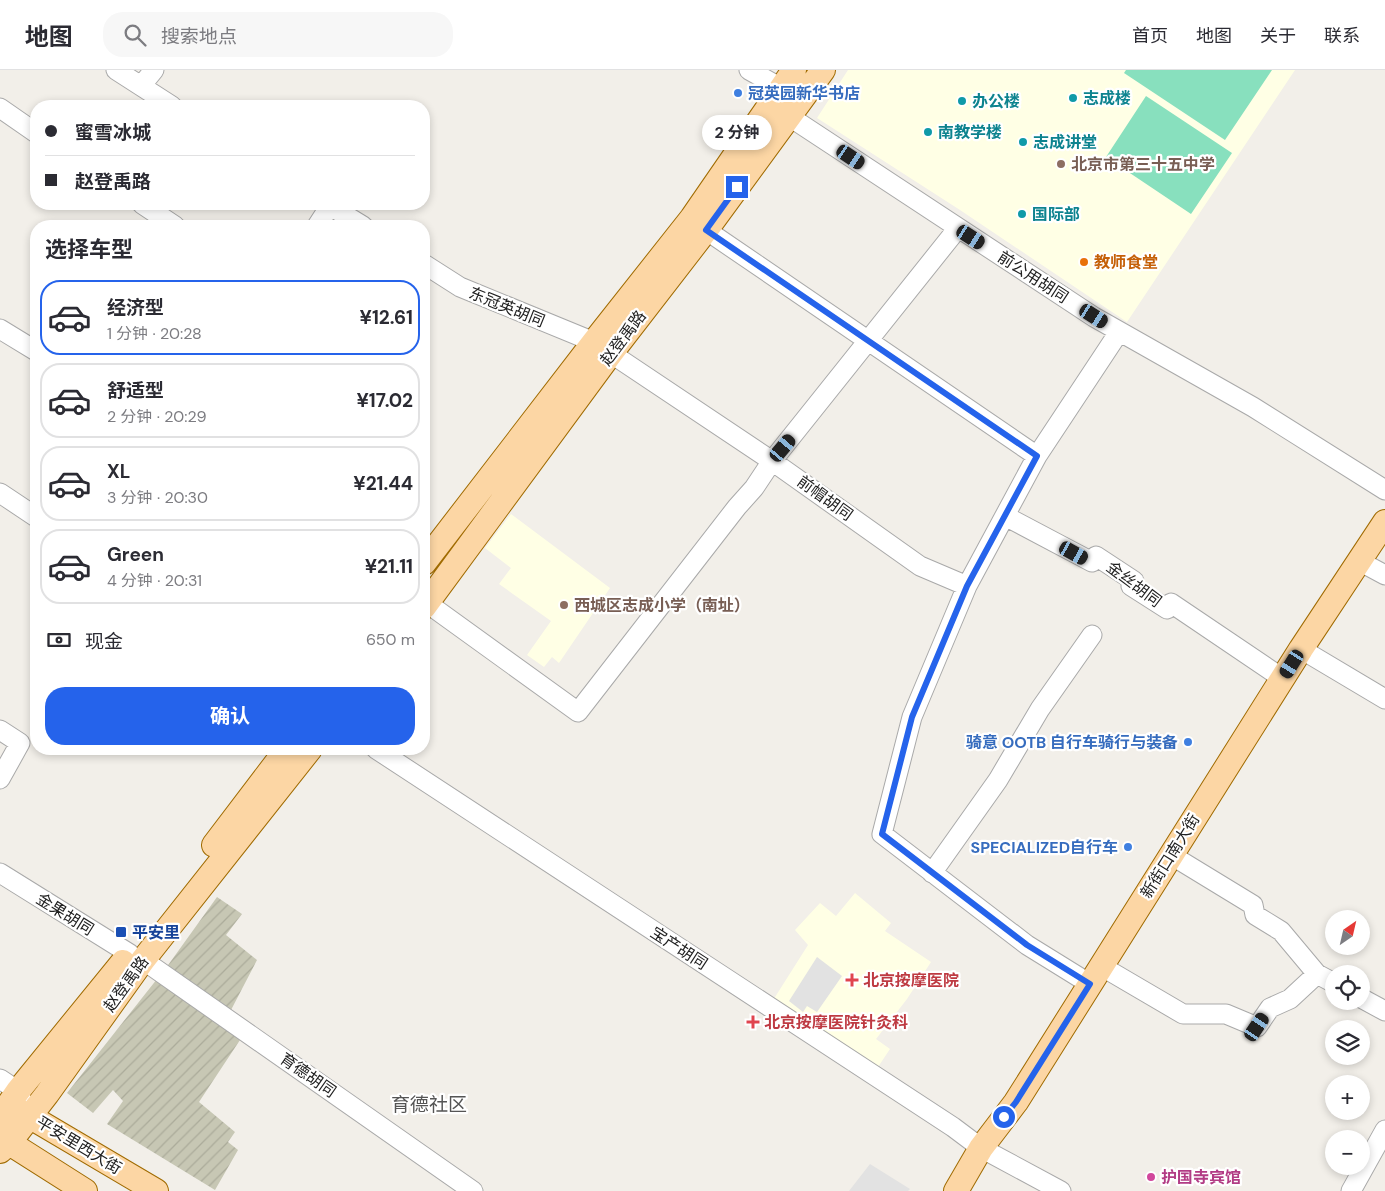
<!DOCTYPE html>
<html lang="zh">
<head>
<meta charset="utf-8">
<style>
  :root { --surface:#fff; --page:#f7f7f7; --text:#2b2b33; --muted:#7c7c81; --line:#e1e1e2; --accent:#2563eb }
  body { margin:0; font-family:"DM Sans","Noto Sans SC",sans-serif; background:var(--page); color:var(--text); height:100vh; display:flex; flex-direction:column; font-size:19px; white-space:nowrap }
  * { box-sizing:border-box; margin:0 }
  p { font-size:16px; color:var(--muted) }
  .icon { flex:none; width:28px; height:28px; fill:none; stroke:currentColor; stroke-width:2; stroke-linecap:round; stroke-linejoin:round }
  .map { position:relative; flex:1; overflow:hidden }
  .drawer { position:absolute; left:30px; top:150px; width:400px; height:535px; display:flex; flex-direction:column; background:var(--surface); border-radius:20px; box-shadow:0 2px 8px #0003 }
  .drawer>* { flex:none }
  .banner { position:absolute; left:30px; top:30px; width:400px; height:110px; border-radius:20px; box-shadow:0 2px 8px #0003; display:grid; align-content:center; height:110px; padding:0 15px; background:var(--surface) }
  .needle { width:32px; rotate:34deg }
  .controls { position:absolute; left:1325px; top:840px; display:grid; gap:10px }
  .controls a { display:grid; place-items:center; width:45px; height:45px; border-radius:50%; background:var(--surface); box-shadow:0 2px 8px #0003; font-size:25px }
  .end { position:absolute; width:22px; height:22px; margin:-11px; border:6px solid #2563eb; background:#fff; box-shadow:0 0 0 2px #fff }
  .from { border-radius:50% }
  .bubble { position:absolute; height:35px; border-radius:18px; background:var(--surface); box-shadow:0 2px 8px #0003; font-size:16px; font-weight:700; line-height:35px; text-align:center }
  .car { position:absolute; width:15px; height:30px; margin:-15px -8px; border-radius:6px; box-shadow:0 0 4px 1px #0007; background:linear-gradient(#222 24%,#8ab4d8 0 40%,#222 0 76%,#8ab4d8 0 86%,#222 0) }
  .banner b { display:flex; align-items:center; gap:18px; height:48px; font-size:19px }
  .banner b+b { border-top:1px solid var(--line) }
  .banner i { width:12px; height:12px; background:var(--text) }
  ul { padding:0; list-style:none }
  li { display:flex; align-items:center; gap:15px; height:75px; margin:0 10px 8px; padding:0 5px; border:2px solid var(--line); border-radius:20px }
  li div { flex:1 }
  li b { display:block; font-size:19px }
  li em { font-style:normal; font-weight:700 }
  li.selected { border-color:var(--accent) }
  li>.icon { width:45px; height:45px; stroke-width:1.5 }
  h2 { padding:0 15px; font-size:22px; line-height:60px }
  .pay { display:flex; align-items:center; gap:12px; height:55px; padding:0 15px; font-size:19px }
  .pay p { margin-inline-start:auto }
  .primary-button { display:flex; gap:10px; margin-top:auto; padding:10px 15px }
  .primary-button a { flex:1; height:58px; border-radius:20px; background:var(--accent); color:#fff; font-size:20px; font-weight:700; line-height:58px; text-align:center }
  header { display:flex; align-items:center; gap:30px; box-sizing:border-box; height:70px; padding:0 25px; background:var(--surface); border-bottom:1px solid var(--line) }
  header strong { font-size:24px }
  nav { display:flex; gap:28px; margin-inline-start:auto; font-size:18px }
  .search { width:350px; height:45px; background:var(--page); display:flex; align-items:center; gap:12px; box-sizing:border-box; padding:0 18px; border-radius:20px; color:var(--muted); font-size:19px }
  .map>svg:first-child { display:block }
  .education { fill:#ffffe5 }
  .construction { fill:url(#construction-furrows) }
  .pitch { fill:#88e0be }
  .parking { fill:#e2e2e2 }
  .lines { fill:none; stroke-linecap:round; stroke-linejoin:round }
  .minor-casing { stroke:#a9a9a9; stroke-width:21 }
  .major-casing { stroke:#a06b00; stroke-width:26 }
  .minor { stroke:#fff; stroke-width:19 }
  .major { stroke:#fcd6a4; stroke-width:24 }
  .route { stroke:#2563eb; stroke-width:6 }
  .shop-dot { fill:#3f7fe0; stroke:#fff; stroke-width:2 }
  .culture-dot { fill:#0f9aa8; stroke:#fff; stroke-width:2 }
  .education-dot { fill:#8d6e63; stroke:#fff; stroke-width:2 }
  .food-dot { fill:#e8710a; stroke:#fff; stroke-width:2 }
  .transit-dot { fill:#1a4fb4; stroke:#fff; stroke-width:2 }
  .health-dot { fill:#e0444e; stroke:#fff; stroke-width:2 }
  .hotel-dot { fill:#d1479c; stroke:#fff; stroke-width:2 }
  .labels { text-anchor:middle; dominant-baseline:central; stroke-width:4.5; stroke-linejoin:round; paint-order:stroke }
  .shop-label { font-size:16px; font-weight:bold; fill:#366cbe; stroke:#fff; text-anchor:end }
  .culture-label { font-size:16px; font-weight:bold; fill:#0d838f; stroke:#fff; text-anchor:start }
  .education-label { font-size:16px; font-weight:bold; fill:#785e54; stroke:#fff; text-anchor:start }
  .food-label { font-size:16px; font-weight:bold; fill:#c56008; stroke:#fff; text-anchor:start }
  .street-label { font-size:16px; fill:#222; stroke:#fff }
  .transit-label { font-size:16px; font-weight:bold; fill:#164399; stroke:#fff; text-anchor:start }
  .health-label { font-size:16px; font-weight:bold; fill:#be3a42; stroke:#fff; text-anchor:start }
  .hotel-label { font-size:16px; font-weight:bold; fill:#b23c85; stroke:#fff; text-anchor:start }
  .quarter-label { font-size:19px; fill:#555; stroke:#fff }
</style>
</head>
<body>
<header>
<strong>地图</strong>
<div class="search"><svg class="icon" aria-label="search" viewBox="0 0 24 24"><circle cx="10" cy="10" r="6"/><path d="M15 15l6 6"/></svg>搜索地点</div>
<nav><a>首页</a><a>地图</a><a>关于</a><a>联系</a></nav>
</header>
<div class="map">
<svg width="1385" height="1121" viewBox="0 0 1385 1121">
  <defs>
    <pattern id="construction-furrows" width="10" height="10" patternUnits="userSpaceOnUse" patternTransform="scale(1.25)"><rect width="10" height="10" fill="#c7c7b4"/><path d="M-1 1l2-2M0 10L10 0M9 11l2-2" fill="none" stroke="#abab9a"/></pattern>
  </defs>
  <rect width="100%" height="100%" fill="#f2efe9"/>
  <path class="education" d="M848,0H1295L1127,252L960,140L817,48Z
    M511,444L610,518L559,593L552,587L544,597L527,585L551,551L499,514L511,498L485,478Z
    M855,823L891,853L885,861L931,892L907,929L876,969L890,979L874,1003L770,935L808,875L795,860L820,833L836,846Z"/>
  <path class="construction" d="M217,827L242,844L226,865L257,890L231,940L166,898Z
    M157,909L240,970L199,1032L235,1062L228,1072L238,1080L215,1120L107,1054L123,1031L113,1020L93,1043L67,1023Z"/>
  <path class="pitch" d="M1126,0H1272L1225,70L1124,3Z
    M1146,26L1232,83L1191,144L1106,87Z"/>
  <path class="parking" d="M817,887L842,906L817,942L807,936L803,942L789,931Z
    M870,1094L910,1119L908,1121H849Z"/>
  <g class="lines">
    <defs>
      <path id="minor" d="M116,0L172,36
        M749,0L781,18
        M141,16L154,0
        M0,38L36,63
        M790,47L1094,247L1253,337L1385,420
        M142,134L175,156
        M327,134L363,156
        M317,156L330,136
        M706,160L1037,386
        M424,194L460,217L594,272L772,391L920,496L967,516
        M0,259L36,281
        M0,423L36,447
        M1005,446L1092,492L1096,486L1134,511L1131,516L1167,539L1171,533L1282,608
        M1359,491L1385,505
        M427,533L578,642L737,437L754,418L772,391L958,158
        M1301,579L1385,629
        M0,660L20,673L0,709
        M376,679L953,1057L981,1078L1061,1121
        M1171,785L1253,835L1255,845L1281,861L1317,904L1334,913
        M0,803L130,884
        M932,803L998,710L1040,639L1092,565
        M143,890L473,1121
        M1101,896L1183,944H1226L1257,957L1270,938L1290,929L1317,904
        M1090,914L1027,875L882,764L912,647L967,516L1037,386L1119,262
        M1361,928L1385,941
        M0,1009L18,1021L23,1033
        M1351,1121L1385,1060"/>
      <path id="major" d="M424,493L594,272L692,148L794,0
        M424,537L611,283L706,160L823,0
        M214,775L287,679
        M15,1039L29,1046L156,1121
        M0,1047L18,1021L123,892
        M0,1067L85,1121
        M0,1081L9,1073L47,1024L143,890L310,679
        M956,1121L981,1078L1016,1032L1301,579L1385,452"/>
    </defs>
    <use href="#minor" class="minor-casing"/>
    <use href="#major" class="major-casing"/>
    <use href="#minor" class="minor"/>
    <use href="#major" class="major"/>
  </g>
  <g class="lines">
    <path class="route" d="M737,117L706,160L1037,386L967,516L912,647L882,764L1027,875L1090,914L1016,1032L1004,1047"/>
  </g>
  <g class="shop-dot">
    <circle cx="738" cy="23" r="5"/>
    <circle cx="1188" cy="672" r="5"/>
    <circle cx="1128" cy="777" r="5"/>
  </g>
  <g class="culture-dot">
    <circle cx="1073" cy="28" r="5"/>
    <circle cx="962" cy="31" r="5"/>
    <circle cx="928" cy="62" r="5"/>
    <circle cx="1023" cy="72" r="5"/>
    <circle cx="1022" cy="144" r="5"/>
  </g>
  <g class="education-dot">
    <circle cx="1061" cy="94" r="5"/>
    <circle cx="564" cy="535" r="5"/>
  </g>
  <circle class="food-dot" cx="1084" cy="192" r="5"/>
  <rect class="transit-dot" x="115" y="856" width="12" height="12" rx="2.5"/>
  <g class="health-dot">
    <path d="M849.5 902.5h5v5h5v5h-5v5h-5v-5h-5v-5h5z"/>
    <path d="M750.5 944.5h5v5h5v5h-5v5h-5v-5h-5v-5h5z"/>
  </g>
  <circle class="hotel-dot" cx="1151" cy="1107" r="5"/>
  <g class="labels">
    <g class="shop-label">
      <text x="748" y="23" text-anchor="start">冠英园新华书店</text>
      <text x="1178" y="672">骑意 OOTB 自行车骑行与装备</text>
      <text x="1118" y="777">SPECIALIZED自行车</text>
    </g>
    <g class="culture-label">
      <text x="1083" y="28">志成楼</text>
      <text x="972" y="31">办公楼</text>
      <text x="938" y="62">南教学楼</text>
      <text x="1033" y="72">志成讲堂</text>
      <text x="1032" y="144">国际部</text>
    </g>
    <g class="education-label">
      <text x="1071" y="94">北京市第三十五中学</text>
      <text x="574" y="535">西城区志成小学（南址）</text>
    </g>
    <g class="food-label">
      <text x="1094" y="192">教师食堂</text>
    </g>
    <g class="street-label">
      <text transform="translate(1033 207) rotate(33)">前公用胡同</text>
      <text transform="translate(507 237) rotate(22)">东冠英胡同</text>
      <text transform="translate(623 268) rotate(-53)">赵登禹路</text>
      <text transform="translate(825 428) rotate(36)">前帽胡同</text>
      <text transform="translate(1134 514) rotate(37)">金丝胡同</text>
      <text transform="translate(1170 786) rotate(-58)">新街口南大街</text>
      <text transform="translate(65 844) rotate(32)">金果胡同</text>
      <text transform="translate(679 878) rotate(33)">宝产胡同</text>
      <text transform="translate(126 914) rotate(-54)">赵登禹路</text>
      <text transform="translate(308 1005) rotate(35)">育德胡同</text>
      <text transform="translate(79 1075) rotate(31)">平安里西大街</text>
    </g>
    <g class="transit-label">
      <text x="132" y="862">平安里</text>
    </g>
    <g class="health-label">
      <text x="863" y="910">北京按摩医院</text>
      <text x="764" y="952">北京按摩医院针灸科</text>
    </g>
    <g class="hotel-label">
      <text x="1161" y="1107">护国寺宾馆</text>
    </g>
    <g class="quarter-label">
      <text x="429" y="1034">育德社区</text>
    </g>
  </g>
</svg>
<div class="controls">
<a><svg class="needle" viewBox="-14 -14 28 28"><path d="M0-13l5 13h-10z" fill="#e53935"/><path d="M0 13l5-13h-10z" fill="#7c7c81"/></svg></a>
<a><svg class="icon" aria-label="locate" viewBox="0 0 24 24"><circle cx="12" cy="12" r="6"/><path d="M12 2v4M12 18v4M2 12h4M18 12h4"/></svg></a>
<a><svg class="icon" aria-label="layers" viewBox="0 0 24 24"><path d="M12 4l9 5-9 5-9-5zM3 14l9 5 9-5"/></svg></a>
<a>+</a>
<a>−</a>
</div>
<i class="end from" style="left:1004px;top:1047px"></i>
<i class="end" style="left:737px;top:117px"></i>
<div class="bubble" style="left:702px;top:45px;width:70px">2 分钟</div>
<i class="car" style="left:851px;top:87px;rotate:124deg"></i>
<i class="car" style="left:971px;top:167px;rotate:123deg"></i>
<i class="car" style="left:1094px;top:246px;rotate:122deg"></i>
<i class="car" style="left:783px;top:378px;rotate:40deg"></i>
<i class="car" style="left:1074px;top:483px;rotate:119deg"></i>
<i class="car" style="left:1292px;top:594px;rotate:212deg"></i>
<i class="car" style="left:1257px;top:957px;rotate:34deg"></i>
<div class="banner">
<b><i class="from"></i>蜜雪冰城</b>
<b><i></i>赵登禹路</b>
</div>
<section class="drawer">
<h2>选择车型</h2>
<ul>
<li class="selected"><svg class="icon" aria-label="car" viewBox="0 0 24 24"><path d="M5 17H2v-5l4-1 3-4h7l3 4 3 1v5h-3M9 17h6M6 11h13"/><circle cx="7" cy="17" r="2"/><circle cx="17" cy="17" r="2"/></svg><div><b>经济型</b><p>1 分钟 · 20:28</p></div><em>¥12.61</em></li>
<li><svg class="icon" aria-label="car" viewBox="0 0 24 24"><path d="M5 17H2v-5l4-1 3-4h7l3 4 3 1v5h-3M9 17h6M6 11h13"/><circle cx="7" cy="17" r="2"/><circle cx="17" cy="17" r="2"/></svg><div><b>舒适型</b><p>2 分钟 · 20:29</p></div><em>¥17.02</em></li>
<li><svg class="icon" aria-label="car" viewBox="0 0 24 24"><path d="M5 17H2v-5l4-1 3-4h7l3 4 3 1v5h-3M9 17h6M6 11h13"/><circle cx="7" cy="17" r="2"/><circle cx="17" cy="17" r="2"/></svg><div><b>XL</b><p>3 分钟 · 20:30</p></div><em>¥21.44</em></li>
<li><svg class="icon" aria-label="car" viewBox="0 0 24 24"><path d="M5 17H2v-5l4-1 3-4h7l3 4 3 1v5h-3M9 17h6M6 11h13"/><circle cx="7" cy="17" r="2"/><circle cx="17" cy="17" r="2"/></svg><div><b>Green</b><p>4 分钟 · 20:31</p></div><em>¥21.11</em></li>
</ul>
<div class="pay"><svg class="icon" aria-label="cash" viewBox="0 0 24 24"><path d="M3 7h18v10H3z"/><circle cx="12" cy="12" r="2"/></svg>现金<p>650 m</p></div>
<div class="primary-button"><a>确认</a></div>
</section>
</div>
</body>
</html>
